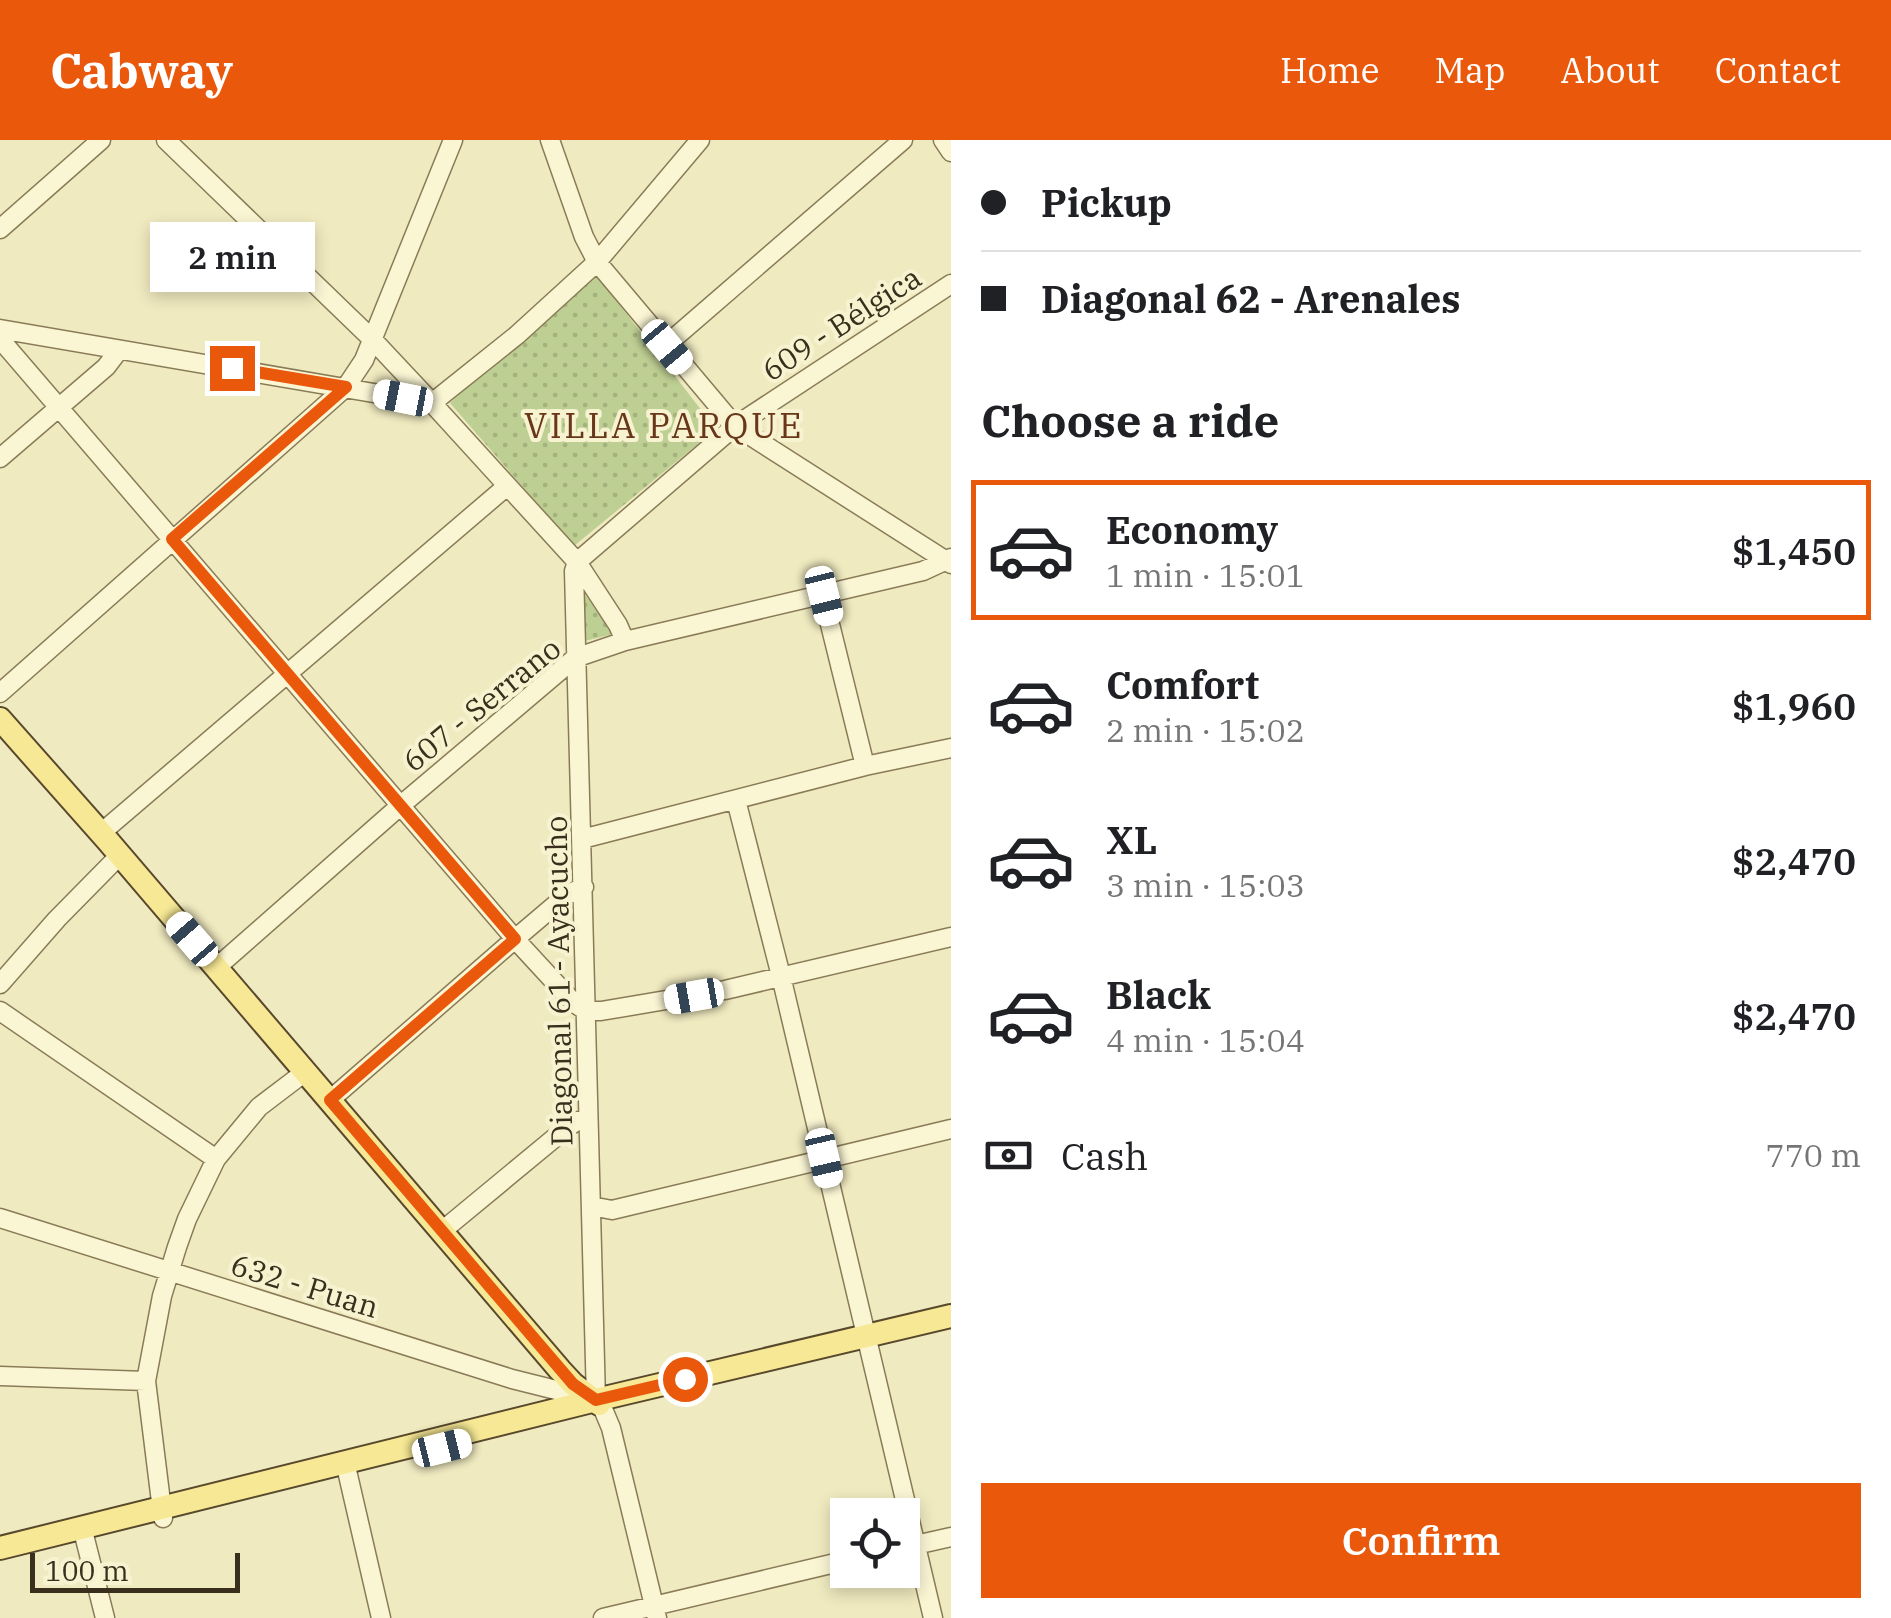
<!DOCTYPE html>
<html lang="en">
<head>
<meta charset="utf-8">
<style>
  :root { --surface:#fff; --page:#f6f6f6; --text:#202124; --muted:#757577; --line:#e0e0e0; --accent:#ea580c }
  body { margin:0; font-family:"IBM Plex Serif",serif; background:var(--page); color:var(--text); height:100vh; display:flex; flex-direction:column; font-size:38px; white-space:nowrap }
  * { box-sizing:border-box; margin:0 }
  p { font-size:32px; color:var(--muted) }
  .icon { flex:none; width:55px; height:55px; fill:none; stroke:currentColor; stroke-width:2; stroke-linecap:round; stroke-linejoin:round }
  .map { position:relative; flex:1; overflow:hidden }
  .side { display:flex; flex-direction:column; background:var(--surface); width:940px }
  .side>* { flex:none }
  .hud { display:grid; align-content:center; height:220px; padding:0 30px; background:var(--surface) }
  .buttons { position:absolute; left:830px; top:1358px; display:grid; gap:20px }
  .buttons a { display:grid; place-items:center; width:90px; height:90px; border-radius:0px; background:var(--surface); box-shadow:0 5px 15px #0003; font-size:50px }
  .scale { position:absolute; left:30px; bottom:25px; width:210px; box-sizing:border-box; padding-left:10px; border:5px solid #392f1c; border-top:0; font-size:28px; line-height:35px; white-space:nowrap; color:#392f1c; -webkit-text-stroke:8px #f7f3d0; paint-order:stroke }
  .end { position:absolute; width:45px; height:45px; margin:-22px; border:12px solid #ea580c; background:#fff; box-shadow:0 0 0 5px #fff }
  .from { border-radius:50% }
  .bubble { position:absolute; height:70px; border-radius:0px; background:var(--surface); box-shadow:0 5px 15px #0003; font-size:32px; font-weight:600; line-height:70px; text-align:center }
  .car { position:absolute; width:30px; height:60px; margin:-30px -15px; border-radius:12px; box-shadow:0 0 8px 2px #0007; background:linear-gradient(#fff 24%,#345 0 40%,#fff 0 76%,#345 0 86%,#fff 0) }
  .hud b { display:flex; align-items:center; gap:35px; height:95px; font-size:38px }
  .hud b+b { border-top:2px solid var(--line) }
  .hud i { width:25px; height:25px; background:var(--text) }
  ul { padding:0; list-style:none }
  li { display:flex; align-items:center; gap:30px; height:140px; margin:0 20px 15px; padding:0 10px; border:5px solid transparent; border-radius:0px }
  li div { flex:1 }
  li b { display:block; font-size:38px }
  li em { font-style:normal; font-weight:600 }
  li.selected { border-color:var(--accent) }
  li>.icon { width:90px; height:90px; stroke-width:1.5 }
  h2 { padding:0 30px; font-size:45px; line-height:120px }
  .pay { display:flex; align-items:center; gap:25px; height:110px; padding:0 30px; font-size:38px }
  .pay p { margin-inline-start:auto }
  .cta { display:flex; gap:20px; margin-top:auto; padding:20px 30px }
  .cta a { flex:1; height:115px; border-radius:0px; background:var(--accent); color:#fff; font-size:40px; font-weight:600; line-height:115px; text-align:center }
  header { display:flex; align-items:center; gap:60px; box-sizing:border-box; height:140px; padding:0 50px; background:var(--accent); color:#fff }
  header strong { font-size:48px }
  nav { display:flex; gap:55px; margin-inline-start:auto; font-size:35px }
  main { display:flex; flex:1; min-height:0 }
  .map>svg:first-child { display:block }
  .park { fill:url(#park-dots) }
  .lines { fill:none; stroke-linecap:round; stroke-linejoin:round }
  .minor-casing { stroke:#8a7b57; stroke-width:21 }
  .major-casing { stroke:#58482c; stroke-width:26 }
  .minor { stroke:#faf6d4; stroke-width:18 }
  .major { stroke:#f6e895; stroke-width:22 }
  .route { stroke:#ea580c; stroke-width:12 }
  .labels { text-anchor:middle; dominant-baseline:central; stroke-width:8; stroke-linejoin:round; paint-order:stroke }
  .street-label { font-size:30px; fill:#392f1c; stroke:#f7f3d0 }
  .quarter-label { font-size:35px; letter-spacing:2.5px; fill:#683719; stroke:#f7f3d0 }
</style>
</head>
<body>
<header>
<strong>Cabway</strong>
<nav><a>Home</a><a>Map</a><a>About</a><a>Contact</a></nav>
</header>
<main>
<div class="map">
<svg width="951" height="1478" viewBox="0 0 951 1478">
  <defs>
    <pattern id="park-dots" width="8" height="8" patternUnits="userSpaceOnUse" patternTransform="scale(2.5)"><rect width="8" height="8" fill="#becf93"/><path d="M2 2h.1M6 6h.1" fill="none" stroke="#a4b27e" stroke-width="1.8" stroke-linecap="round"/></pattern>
  </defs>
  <rect width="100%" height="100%" fill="#f0eac0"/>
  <path class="park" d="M598,137L716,289L574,406L450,263L586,138Z
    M580,447L613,494L581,502Z"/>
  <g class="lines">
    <defs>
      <path id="minor" d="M166,0L372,199L432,263L577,422L618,485L625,501
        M550,0L584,97L597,122L735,286L951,424
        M943,0L951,12
        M0,89L101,0
        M0,189L432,263L517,195L597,122L700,0
        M0,199L515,799L573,862L586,871H601L725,850L951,797
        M666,205L903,0
        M0,318L106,227L119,210
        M823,456L865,626
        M0,553L346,247L364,220L453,0
        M736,660L781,836L933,1478
        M101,693L507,346
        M582,699L865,626L951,608
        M217,827L400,666L575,518L625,501L923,431L951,418
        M0,844L57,779L120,715
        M0,871L216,1019
        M330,960L515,799L568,754L584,747
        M591,1066L612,1070L951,989
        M0,1078L512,1239L596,1260L574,431L577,422L735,286L951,144
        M442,1091L569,986L577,981L588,979
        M0,1236L146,1241
        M603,1269L611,1288L657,1478
        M345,1322L381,1478
        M163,1378L146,1241L162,1156L177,1107L187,1079L216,1019L259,967L305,932
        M82,1387L105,1478
        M902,1408L951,1397
        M603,1478L848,1420"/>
      <path id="major" d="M0,579L108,701L560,1230L573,1244L599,1264
        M0,1408L596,1260L951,1176"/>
    </defs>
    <use href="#minor" class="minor-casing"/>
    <use href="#major" class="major-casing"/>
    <use href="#minor" class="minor"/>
    <use href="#major" class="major"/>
  </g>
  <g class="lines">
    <path class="route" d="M232,228L346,247L172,399L515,799L330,960L573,1244L596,1260L685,1239"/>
  </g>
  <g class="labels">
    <g class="street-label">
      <text transform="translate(841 183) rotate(-33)">609 - Bélgica</text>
      <text transform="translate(481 564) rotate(-39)">607 - Serrano</text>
      <text transform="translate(558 841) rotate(-91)">Diagonal 61 - Ayacucho</text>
      <text transform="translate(305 1145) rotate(17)">632 - Puan</text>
    </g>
    <g class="quarter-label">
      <text x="664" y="285">VILLA PARQUE</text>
    </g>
  </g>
</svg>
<div class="buttons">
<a><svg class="icon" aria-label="locate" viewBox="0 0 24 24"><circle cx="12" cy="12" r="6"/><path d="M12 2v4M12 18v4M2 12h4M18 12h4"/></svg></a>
</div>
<div class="scale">100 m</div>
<i class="end from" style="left:685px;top:1239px"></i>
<i class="end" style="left:232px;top:228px"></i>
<div class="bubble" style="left:150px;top:82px;width:165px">2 min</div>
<i class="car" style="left:667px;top:207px;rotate:140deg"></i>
<i class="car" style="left:403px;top:258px;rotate:281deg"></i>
<i class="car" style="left:824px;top:456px;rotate:166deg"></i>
<i class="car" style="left:192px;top:799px;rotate:319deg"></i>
<i class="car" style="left:694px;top:856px;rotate:260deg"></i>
<i class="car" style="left:824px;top:1018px;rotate:167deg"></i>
<i class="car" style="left:442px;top:1308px;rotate:76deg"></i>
</div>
<section class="side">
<div class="hud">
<b><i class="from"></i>Pickup</b>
<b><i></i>Diagonal 62 - Arenales</b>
</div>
<h2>Choose a ride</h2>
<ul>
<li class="selected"><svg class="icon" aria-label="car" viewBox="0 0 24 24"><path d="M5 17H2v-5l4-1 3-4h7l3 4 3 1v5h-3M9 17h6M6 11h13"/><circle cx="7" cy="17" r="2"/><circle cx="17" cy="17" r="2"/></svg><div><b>Economy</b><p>1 min · 15:01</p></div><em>$1,450</em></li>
<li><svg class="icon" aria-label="car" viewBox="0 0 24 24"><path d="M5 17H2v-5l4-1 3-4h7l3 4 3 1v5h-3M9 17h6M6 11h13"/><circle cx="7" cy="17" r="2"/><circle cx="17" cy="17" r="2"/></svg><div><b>Comfort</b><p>2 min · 15:02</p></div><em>$1,960</em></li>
<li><svg class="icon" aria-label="car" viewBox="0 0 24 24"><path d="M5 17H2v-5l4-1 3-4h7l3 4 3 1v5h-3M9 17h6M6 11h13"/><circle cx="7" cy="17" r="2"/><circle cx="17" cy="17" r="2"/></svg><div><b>XL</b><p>3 min · 15:03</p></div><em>$2,470</em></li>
<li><svg class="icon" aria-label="car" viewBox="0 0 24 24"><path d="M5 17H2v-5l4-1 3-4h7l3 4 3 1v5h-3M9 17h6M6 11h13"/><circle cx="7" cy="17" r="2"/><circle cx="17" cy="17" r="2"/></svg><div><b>Black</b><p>4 min · 15:04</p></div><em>$2,470</em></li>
</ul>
<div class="pay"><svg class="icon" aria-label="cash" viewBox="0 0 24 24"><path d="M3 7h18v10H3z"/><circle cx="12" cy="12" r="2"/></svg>Cash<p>770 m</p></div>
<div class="cta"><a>Confirm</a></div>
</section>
</main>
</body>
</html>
